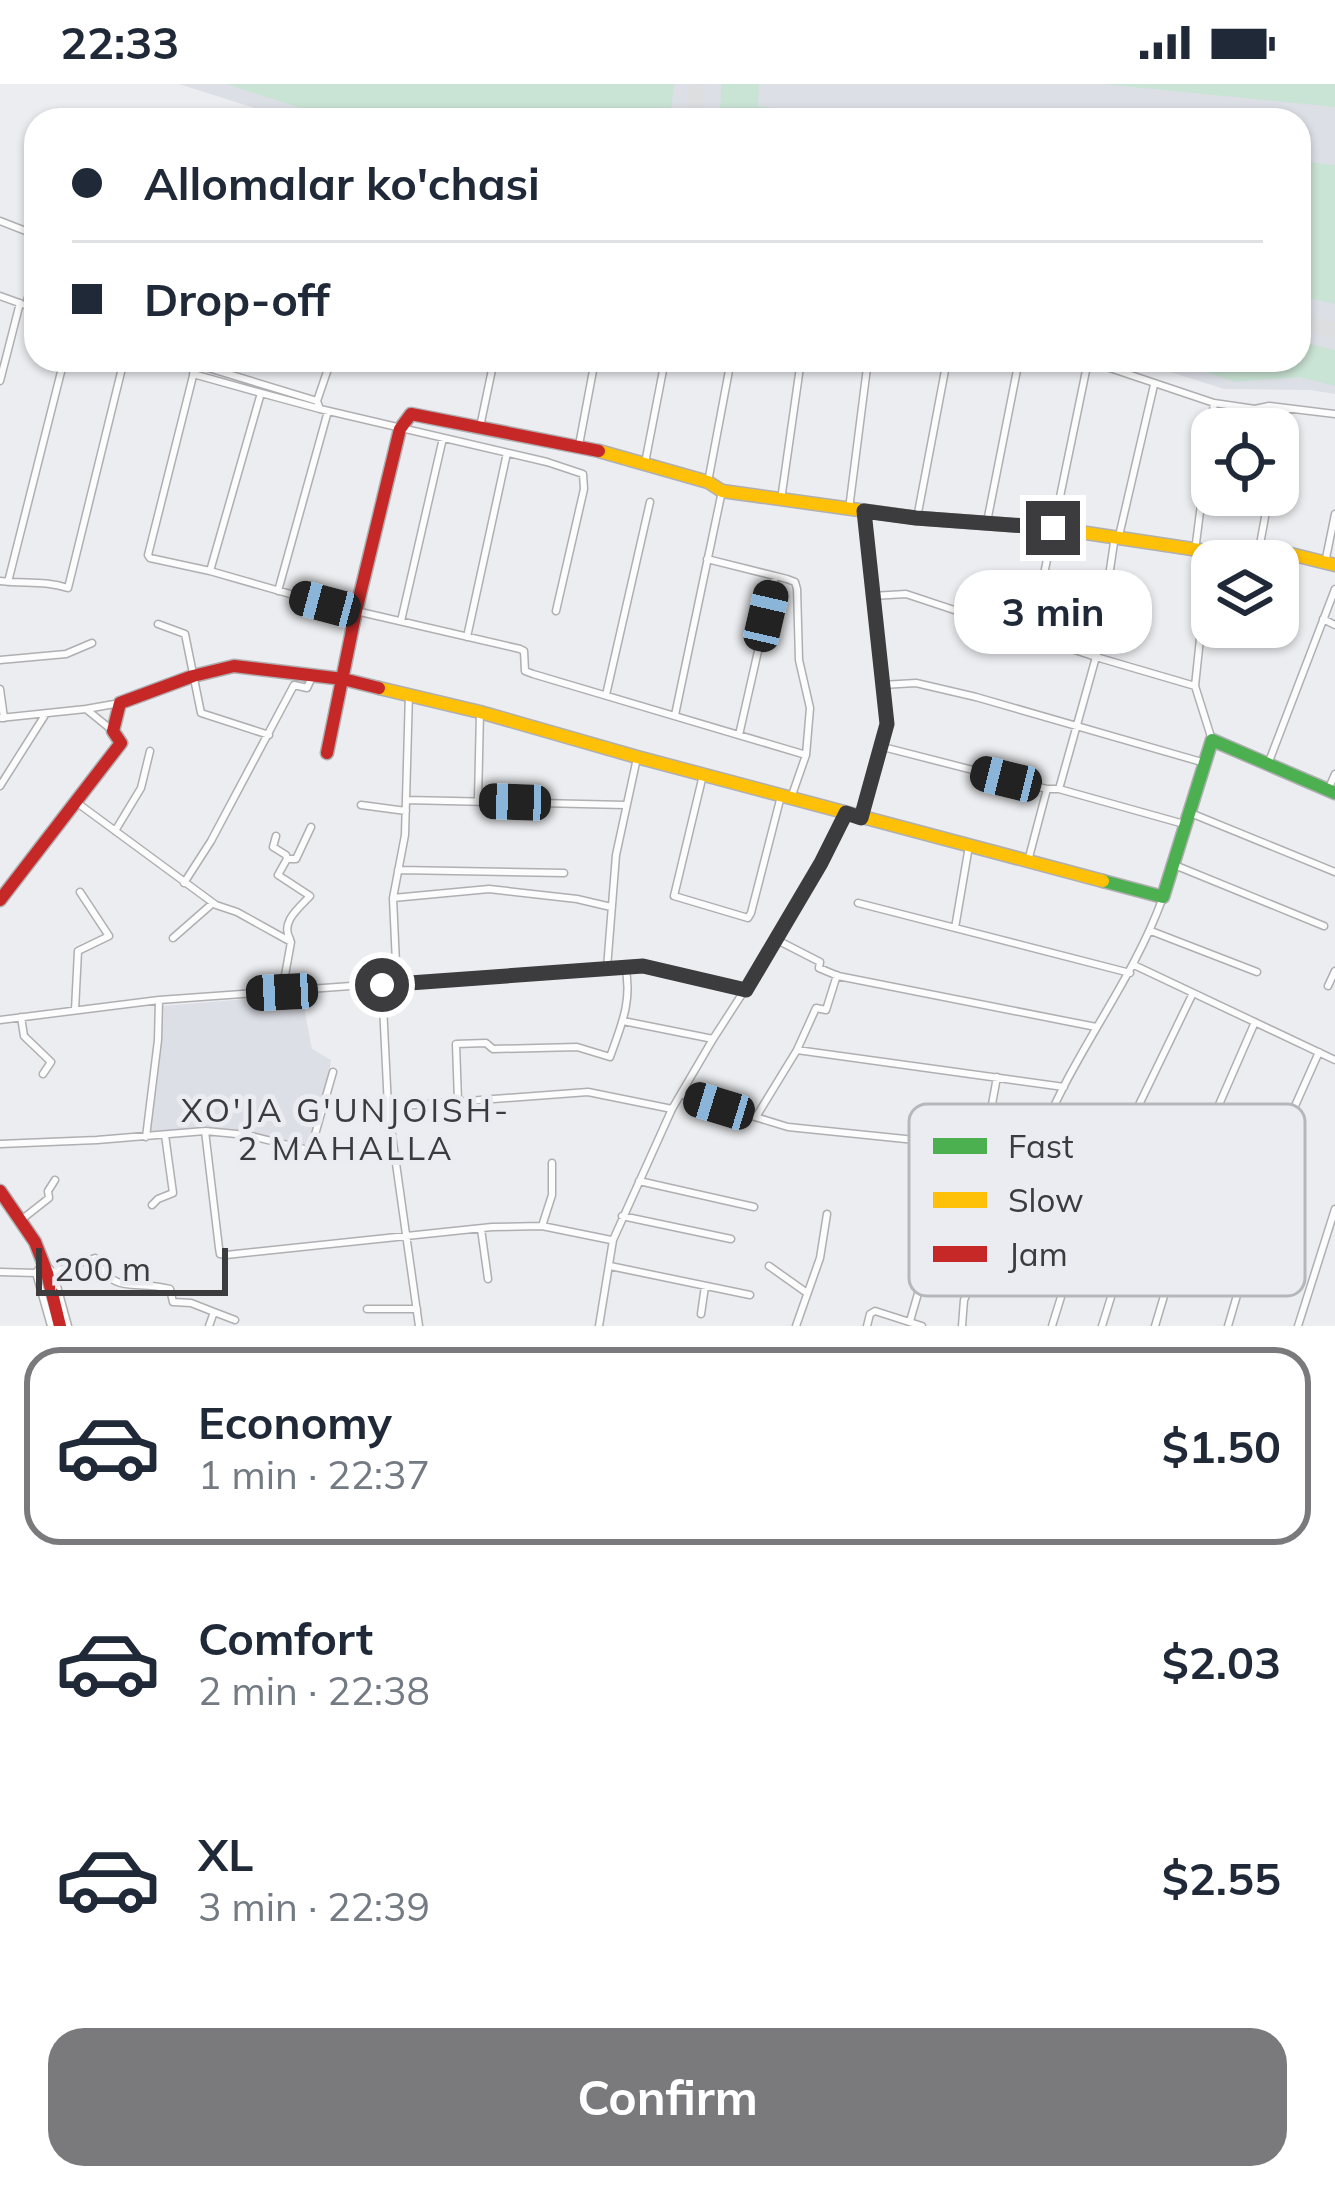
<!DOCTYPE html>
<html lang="en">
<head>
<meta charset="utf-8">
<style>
  :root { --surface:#fff; --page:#f2f2f3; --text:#1f2937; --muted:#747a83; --line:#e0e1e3; --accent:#7a7a7c }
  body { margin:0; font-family:Mulish,sans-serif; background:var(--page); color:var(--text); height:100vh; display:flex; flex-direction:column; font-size:45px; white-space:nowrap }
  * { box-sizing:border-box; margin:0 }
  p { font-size:39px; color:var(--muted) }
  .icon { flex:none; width:66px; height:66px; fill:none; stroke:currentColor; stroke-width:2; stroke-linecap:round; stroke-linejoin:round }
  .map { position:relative; height:1242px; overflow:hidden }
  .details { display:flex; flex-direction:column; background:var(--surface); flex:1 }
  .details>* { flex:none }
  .guide { position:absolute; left:24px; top:24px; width:1287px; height:264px; border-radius:36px; box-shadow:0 3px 9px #0004; display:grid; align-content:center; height:264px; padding:0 48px; background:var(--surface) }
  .buttons { position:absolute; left:1191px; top:324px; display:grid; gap:24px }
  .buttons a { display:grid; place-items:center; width:108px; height:108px; border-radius:24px; background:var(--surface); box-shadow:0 3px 9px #0004; font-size:60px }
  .scale { position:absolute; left:36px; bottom:30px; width:192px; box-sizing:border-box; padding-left:12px; border:6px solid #3c3c3e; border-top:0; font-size:33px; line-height:42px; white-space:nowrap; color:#3c3c3e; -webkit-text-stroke:9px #ebecf1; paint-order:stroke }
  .end { position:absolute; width:54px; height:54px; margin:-27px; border:15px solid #3c3c3e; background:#fff; box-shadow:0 0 0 6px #fff }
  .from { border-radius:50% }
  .bubble { position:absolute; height:84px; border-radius:36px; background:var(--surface); box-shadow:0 3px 9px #0004; font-size:39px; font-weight:700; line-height:84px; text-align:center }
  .car { position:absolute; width:36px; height:72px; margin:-36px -18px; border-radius:15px; box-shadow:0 0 9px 3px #0007; background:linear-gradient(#222 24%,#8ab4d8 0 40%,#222 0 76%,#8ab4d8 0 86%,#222 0) }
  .guide b { display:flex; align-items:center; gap:42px; height:114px; font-size:45px }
  .guide b+b { border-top:3px solid var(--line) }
  .guide i { width:30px; height:30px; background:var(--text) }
  ul { padding:21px 0 0; list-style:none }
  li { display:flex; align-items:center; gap:36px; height:198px; margin:0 24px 18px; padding:0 24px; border:6px solid transparent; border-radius:36px }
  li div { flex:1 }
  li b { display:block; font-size:45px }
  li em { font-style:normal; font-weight:700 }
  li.active { border-color:var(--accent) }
  li>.icon { width:108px; height:108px; stroke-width:1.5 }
  .primary-button { display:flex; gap:24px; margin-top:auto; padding:24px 48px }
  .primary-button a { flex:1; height:138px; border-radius:36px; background:var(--accent); color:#fff; font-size:48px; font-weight:700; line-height:138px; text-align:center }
  .status { display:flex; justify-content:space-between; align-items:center; height:84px; padding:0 60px; background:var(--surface); direction:ltr }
  .status svg { height:33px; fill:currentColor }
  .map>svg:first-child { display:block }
  .built { fill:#dddfe7 }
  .grass { fill:#c9e3d4 }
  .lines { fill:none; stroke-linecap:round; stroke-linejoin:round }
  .taxiway { stroke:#dddee0; stroke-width:16 }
  .street-casing { stroke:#afafb2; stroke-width:9 }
  .fast-casing { stroke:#afafb2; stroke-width:15 }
  .slow-casing { stroke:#afafb2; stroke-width:15 }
  .jam-casing { stroke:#afafb2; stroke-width:15 }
  .street { stroke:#fcfcfd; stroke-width:6 }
  .fast { stroke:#4caf50; stroke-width:12 }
  .slow { stroke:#ffc107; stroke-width:12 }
  .jam { stroke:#c62828; stroke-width:12 }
  .route { stroke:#3c3c3e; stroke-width:15 }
  .labels { text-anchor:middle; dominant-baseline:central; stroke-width:10; stroke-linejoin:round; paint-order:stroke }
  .neighbourhood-label { font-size:33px; letter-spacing:3px; fill:#3a3b3f; stroke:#ebecf1 }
  .key { fill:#ebecf1; stroke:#b6b7bb; stroke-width:3 }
  .key-label { font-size:33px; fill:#3c3c3e }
</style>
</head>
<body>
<div class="status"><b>22:33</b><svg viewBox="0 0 49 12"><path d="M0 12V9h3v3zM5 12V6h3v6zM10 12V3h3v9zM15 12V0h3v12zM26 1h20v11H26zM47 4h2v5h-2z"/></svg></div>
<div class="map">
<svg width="1335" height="1242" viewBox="0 0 1335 1242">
  <rect width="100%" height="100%" fill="#ecedf0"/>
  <path class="built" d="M179,0H1335V310L1310,306L1224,305L1132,276H1299V36H292Z
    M302,913L312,965L331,976L329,992L308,1064L291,1058L200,1047L148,1051L162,922L259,914Z"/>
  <path class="grass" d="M226,0H674L670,36H337Z
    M721,0H759L758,22L812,29L811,36H720Z
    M1102,0H1335V23Z
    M1299,77L1335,81V220L1299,212Z
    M1299,257L1335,266V302L1299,293L1234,298L1173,276H1299Z"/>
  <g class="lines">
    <path class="taxiway" d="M694,36L697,0
      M1299,237L1335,246"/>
    <defs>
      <path id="street" d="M0,137L36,151
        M0,212L36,225
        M26,220L36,189
        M182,276L317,317L320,325L547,378L583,390L584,405L556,527
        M1086,276L1214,319L1255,325L1269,322L1335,330
        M196,280L148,471L150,474L210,487L325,520L342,528L352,541
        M193,290L261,309
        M0,297L20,219
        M1154,301L1119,452H1115L1108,499V532L1096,573L1195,602L1212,656
        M317,317L331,276
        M480,343L494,276
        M579,361L595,276
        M1278,364L1286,324
        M645,379L665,276
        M708,398L731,276
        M781,416L801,276
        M849,425L868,276
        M864,427L872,512L906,510L1096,573L1059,705H1047L1028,777
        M917,434L947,276
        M987,438L1019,276
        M1259,466L1269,411
        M1195,467L1214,319
        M707,475L787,495L795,498L797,505L799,576L810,624L806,671L791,714
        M1325,479L1335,430
        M210,487L261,309L320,325
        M1043,495L1088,277
        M0,497C25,500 44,496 68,504L124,276
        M8,498L64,276
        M278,507L328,327
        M356,527L520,565L524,567L525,587L533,590L806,671
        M1323,535L1335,541
        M401,537L443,354
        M158,540L185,550L201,629L269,651
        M1259,543L1266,544
        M467,553L507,369
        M0,576L66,570L92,559
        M882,601L916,599L976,613L1205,679
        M1195,602L1202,536L1212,537
        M0,605L4,634
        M606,611L650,418
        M86,625L120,619
        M675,631L722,407
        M0,634L86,625L113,647
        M739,651L775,492
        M883,663L1047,705
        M1268,680L1335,505
        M703,691L674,812L748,834L751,829L781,712
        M0,702L45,631
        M1059,705L1184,740
        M1328,706L1335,690
        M406,716L625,721
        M478,717L480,628
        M76,718L216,821L237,828L291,858L282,908
        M361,721L406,727
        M1188,728L1335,788
        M862,732L887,640L872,512
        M115,747L141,704L150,667
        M276,752L273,763L286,771L287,775
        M1172,780L1324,842
        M398,786L564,789
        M184,799L211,757L294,601L307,604L313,591
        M393,814L489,805L577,815L611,823
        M858,819L1130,889
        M955,844L969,762
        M1151,847L1257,888
        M173,854L213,819
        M290,855C280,838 299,824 310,812L278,791L287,775H296L311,743
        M777,856L820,878L819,884L838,892L1096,943
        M1134,881L1335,976
        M607,884L616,771L637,674
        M382,901L388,1023L419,1242
        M397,901L393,814L405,751L409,609
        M1328,902L1335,887
        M75,926L78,867L109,852L80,808
        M21,933L24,952L51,978L43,990
        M0,936L159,916L625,882H643L746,906
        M623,937L713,955
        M797,966L816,924L826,926L837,891
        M683,1011L788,1043L1033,1068
        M458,1017L456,960L486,959L493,965L577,963L610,973C621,942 633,916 625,882
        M388,1023L588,1008L672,1025
        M756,1033L797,966L1064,1003
        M205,1047L219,1164L220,1170L226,1171L492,1143L542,1142L611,1156
        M146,1053L158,956L159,916
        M0,1060L97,1056L205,1047L247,1051L308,1066L312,1061L333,988
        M984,1064L997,993
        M1030,1074C1107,1091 1186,1091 1264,1105
        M1107,1087L1193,909
        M1187,1094L1255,938
        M639,1097L754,1123
        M152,1121L158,1115L173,1109L165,1051
        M622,1132L731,1155
        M21,1136L49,1114L48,1107L55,1096
        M925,1136L955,1060
        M542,1142L552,1111V1079
        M481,1145L488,1195
        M43,1179L36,1189L51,1242
        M610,1182L750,1211
        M769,1182L807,1209
        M50,1185L54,1191L68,1242
        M0,1188L36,1189
        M53,1188L95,1174C116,1213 133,1195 170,1205L173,1218L191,1219L214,1228L209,1242
        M367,1225H417
        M214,1228L235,1236
        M701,1230L705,1202
        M910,1237L919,1206
        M599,1242L613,1156L672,1025L713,955L777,856L846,729
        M796,1242L820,1174L827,1130
        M867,1242L870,1230L875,1227L922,1242
        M962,1242L964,1216C997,1144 1029,1071 1065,1000C1098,937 1139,880 1163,813
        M1052,1242L1100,1087
        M1102,1242L1149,1091
        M1155,1242L1199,1095
        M1228,1242L1267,1109L1262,1096L1319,968
        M1298,1242L1335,1125"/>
      <path id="fast" d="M1103,797L1163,813L1212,656L1335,709"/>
      <path id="slow" d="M599,367L708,398L722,407L917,434L1053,444L1219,469L1270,465L1335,481
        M379,604L480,628L637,673L1103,797"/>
      <path id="jam" d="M327,669L356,527L400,345L411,330L599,367
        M0,816L121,659L113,647L120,619L193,592L234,582L343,595L379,604
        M0,1107L35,1158L47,1189L60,1242"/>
    </defs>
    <use href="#street" class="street-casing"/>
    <use href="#fast" class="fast-casing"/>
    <use href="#slow" class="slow-casing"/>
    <use href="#jam" class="jam-casing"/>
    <use href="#street" class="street"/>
    <use href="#fast" class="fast"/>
    <use href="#slow" class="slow"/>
    <use href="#jam" class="jam"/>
  </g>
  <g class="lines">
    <path class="route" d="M382,901L643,882L746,906L821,779L846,729L861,734L887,640L864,427L916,434L1053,444"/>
  </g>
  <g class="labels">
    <g class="neighbourhood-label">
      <text x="346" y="1025">XO'JA G'UNJOISH-<tspan x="346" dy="38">2 MAHALLA</tspan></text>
    </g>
  </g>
  <rect x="909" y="1020" width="396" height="192" rx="18" class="key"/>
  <rect x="933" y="1054" width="54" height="16" fill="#4caf50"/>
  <rect x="933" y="1108" width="54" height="16" fill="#ffc107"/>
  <rect x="933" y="1162" width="54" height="16" fill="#c62828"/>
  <g class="key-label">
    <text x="1008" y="1074">Fast</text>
    <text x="1008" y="1128">Slow</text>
    <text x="1008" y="1182">Jam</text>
  </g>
</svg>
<div class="buttons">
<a><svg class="icon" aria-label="locate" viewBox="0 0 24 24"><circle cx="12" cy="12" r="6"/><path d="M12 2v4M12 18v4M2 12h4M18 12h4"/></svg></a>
<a><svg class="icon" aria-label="layers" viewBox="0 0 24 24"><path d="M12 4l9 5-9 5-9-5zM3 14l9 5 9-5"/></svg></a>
</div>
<div class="scale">200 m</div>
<i class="end from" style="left:382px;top:901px"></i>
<i class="end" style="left:1053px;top:444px"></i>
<div class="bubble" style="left:954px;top:486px;width:198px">3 min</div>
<i class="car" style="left:325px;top:520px;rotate:285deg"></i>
<i class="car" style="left:766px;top:532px;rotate:13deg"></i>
<i class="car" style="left:1006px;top:695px;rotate:284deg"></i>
<i class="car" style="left:515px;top:718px;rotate:272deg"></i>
<i class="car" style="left:282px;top:908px;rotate:267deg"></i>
<i class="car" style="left:719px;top:1022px;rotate:287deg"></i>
<div class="guide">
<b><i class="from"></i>Allomalar ko'chasi</b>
<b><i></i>Drop-off</b>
</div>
</div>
<section class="details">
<ul>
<li class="active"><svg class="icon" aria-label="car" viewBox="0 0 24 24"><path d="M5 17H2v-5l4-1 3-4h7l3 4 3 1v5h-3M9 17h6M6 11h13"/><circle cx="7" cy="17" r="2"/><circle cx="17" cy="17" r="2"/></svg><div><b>Economy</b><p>1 min · 22:37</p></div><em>$1.50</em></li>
<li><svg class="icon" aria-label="car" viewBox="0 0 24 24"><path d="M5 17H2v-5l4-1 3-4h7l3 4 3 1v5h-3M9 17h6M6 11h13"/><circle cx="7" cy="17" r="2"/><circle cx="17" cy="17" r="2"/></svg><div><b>Comfort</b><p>2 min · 22:38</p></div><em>$2.03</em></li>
<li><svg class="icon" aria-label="car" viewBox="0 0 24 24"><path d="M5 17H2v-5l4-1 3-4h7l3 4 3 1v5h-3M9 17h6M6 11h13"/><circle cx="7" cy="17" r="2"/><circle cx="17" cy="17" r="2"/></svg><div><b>XL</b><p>3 min · 22:39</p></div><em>$2.55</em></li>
</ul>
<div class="primary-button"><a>Confirm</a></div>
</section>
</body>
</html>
